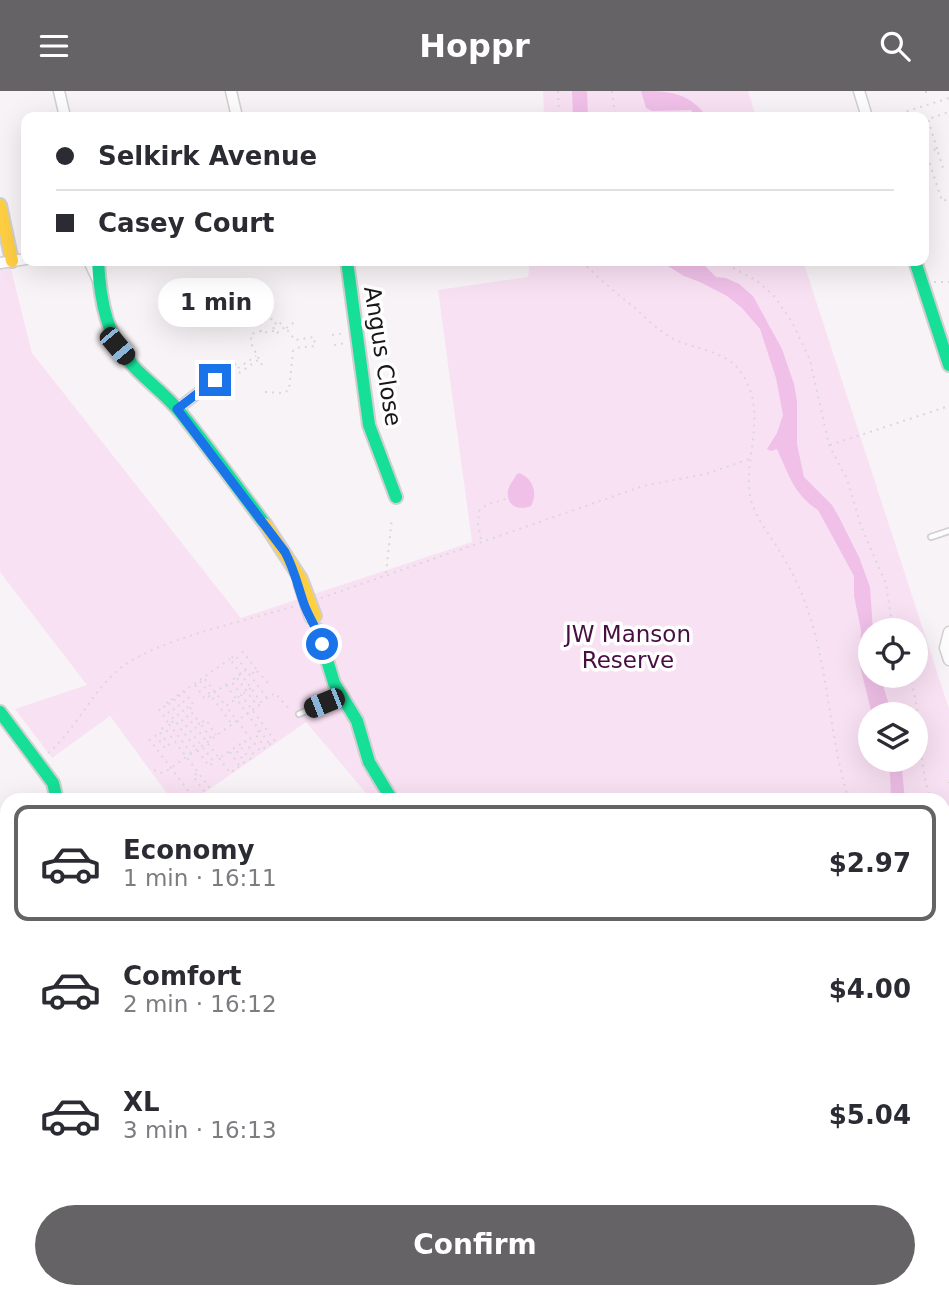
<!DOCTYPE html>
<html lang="en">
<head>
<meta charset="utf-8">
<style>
  :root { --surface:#fff; --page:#f2f2f3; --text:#2b2b33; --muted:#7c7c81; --line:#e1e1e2; --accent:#666366 }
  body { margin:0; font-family:"DejaVu Sans",sans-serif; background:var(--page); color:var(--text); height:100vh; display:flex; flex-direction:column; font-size:26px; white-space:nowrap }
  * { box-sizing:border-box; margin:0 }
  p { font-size:23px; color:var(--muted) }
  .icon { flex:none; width:38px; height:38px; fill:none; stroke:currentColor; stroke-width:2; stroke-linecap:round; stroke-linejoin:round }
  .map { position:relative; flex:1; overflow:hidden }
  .panel { position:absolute; left:0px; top:702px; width:950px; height:506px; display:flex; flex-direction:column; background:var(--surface); border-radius:21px 21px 0 0; box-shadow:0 7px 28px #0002 }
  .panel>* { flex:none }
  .guide { position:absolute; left:21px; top:21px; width:908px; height:154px; border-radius:14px; box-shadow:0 7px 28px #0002; display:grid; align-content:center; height:154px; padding:0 35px; background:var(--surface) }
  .tools { position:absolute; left:858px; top:527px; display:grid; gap:14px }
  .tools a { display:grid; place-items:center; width:70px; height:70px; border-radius:50%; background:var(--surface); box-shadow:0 7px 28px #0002; font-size:35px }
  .end { position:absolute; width:32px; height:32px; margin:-16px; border:9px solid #1a73e8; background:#fff; box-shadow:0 0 0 4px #fff }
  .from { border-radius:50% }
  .bubble { position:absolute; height:49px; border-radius:24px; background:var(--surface); box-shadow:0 7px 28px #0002; font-size:23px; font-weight:600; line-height:49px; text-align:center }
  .car { position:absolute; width:21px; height:42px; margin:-21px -10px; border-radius:9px; box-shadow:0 0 5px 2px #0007; background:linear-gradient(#222 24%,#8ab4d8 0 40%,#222 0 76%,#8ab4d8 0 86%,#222 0) }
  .guide b { display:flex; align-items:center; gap:24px; height:66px; font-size:26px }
  .guide b+b { border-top:2px solid var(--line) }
  .guide i { width:18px; height:18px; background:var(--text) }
  ul { padding:12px 0 0; list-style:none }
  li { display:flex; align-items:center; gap:21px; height:116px; margin:0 14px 10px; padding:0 21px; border:4px solid transparent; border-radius:14px }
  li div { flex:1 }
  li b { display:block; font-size:26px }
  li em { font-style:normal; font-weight:600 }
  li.current { border-color:var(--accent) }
  li>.icon { width:63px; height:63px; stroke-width:1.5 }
  .cta { display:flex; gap:14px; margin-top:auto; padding:14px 35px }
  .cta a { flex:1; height:80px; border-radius:42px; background:var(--accent); color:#fff; font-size:28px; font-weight:600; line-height:80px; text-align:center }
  header { display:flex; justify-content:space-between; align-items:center; height:91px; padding:0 35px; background:var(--accent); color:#fff; font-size:32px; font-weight:600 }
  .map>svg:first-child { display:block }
  .green { fill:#f9e1f4; fill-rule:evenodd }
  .water { fill:#f0c0e8 }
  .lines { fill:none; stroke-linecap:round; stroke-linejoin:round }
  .lane-casing { stroke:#d2cfd1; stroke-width:8 }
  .street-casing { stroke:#d2cfd1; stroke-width:13 }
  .fast-casing { stroke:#d2cfd1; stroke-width:16 }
  .slow-casing { stroke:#d2cfd1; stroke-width:16 }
  .path { stroke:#d9d9d9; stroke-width:2; stroke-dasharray:2 5; stroke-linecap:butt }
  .lane { stroke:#fefdfe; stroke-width:4.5 }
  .street { stroke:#fefdfe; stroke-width:10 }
  .fast { stroke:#16e098; stroke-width:12 }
  .slow { stroke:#ffcf43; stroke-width:12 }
  .route { stroke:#1a73e8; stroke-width:9 }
  .labels { text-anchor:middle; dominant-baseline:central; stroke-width:7; stroke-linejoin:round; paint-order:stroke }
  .street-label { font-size:23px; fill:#181618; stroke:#fff }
  .park-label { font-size:23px; fill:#480e42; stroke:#fff }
</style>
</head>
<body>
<header><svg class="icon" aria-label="menu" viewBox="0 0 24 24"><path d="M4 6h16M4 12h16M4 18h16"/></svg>Hoppr<svg class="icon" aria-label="search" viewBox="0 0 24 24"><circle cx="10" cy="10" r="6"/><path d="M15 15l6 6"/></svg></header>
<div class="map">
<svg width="949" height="1206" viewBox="0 0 949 1206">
  <rect width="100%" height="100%" fill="#f8f3f6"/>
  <path class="green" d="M543,0H748L756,26H544Z
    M530,170H803L949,618V1101L943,1103V709H372L306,631L194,709H172L110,625L52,667L15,618L87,594L0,481V176L10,174L32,262L241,527L472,451L438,199L528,186ZM870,539H915V584H870ZM870,623H915V668H870Z"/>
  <path class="water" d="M572,0H587L588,26H573Z
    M641,0C669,0 689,1 707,26H696L691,19L652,20L646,17Z
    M660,170H700L716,186L726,187L739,193L753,205L782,258L794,293L797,310V353L804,386L832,414L840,428L859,466L870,496L873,539H870V584L880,585L892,623H872L859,571L861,539L854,505V485L818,419C794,404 788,382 777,358L771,360L767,358L777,342L783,324L776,287L760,238L742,217L727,205L700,191L684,185Z
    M519,382C533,387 538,402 531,415C518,420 506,415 508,399C509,394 514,389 516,384Z
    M886,669H901L905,709H891L890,681Z"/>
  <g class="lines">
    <defs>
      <path id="lane" d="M931,446L949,440
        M299,623L340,605"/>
      <path id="street" d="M59,0L65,26
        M231,0L237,26
        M859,0L867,26
        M89,170L97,187
        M0,172L26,168
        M177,318L215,289
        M299,494L310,527
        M949,541L945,557L949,569
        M0,777L7,780
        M0,800L7,791
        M0,1059L7,1066
        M0,1194L7,1193
        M443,1200L447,1206"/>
      <path id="fast" d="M98,170C100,211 107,249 137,279C151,293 167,305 180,321C209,357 237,396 265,433
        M347,170L369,334L396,406
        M915,170L949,274
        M318,539L334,592L357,630L369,671L392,709
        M0,621L53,692L57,709"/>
      <path id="slow" d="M0,114L12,170
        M265,433L301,488L315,525"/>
    </defs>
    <use href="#lane" class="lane-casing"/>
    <use href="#street" class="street-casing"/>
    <use href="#fast" class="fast-casing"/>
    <use href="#slow" class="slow-casing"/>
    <path class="path" d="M558,0L559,26
      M612,0L615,26
      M926,0V2
      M894,26L901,22L949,7
      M937,58L928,28L949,21
      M927,61L937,58L943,77
      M924,62L926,61L942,110L949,108
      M582,170C598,188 618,203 637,219C647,228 658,239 670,246C692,259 724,258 740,280C771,322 741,367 751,409C755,426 768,441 777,456C789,475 800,495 807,517C829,579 829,647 849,709
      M721,170L757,190L775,206L792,231L810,269L829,354L847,388L861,435L886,493L893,539
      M934,191H949
      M286,237L296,230
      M261,240L251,243V252L262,274H266
      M274,240L261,242L260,231L272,228L275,232
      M332,244L345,242
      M334,254L346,252
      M229,278L240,270
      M232,281L256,265
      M233,286L258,269
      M265,301L283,302L289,299L293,260L296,257L315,255L314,246L295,249L285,236L277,242L272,235L279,230L283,237
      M830,354L949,315
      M481,448L478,433L479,420L486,414L509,407
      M386,482L392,427
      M321,507L643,395L706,383L752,367
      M242,560L257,579L250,584
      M246,579L231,590L275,650L260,660L226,615L251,597
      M257,580L269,593
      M909,584C924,625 916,668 931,709
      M237,587L258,616
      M205,588L225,614
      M200,590L232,633
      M195,594L205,608L230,591
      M226,594L269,652
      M184,600L194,615L189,618L200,632L196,636
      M179,604L188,617
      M267,607L235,564L230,568L261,611L275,602L291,620
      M174,608L219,667C227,662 236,656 245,650L254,664L250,668L239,654
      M168,611L163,614L209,675L214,671L168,611L230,568
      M159,618L169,633L174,630
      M169,633L191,662
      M259,640L255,643L265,656
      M155,644L165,657L169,654L159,640L164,636L209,696L204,700L193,685L198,682
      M211,647L200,632L206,629L216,644
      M149,648L193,706
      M230,661L239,674
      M48,662C76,639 90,603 118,579C153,549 249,529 295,515
      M219,667L230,682L245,671L235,658
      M154,679L161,682L168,679L262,612
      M949,691V692
      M943,732L949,735
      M943,827L949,830
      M622,1200L623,1206
      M872,1206V1200"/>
    <use href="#lane" class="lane"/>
    <use href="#street" class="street"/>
    <use href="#fast" class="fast"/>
    <use href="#slow" class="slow"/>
  </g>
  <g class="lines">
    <path class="route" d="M215,289L177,318L285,461C295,480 297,493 304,513C309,527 318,539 322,553"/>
  </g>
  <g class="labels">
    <g class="street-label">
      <text transform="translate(383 265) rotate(81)">Angus Close</text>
    </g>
    <g class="park-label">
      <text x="628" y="543">JW Manson<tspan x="628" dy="26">Reserve</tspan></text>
    </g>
  </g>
</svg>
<div class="tools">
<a><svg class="icon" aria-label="locate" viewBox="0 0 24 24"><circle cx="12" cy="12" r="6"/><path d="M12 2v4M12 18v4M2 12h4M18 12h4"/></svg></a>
<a><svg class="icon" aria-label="layers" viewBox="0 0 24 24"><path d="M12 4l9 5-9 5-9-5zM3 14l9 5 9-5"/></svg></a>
</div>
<i class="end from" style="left:322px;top:553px"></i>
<i class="end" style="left:215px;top:289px"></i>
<div class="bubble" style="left:158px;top:187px;width:116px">1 min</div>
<i class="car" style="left:117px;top:255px;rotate:140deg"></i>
<i class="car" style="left:324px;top:612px;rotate:248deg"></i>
<div class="guide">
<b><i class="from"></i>Selkirk Avenue</b>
<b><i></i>Casey Court</b>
</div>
<section class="panel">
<ul>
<li class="current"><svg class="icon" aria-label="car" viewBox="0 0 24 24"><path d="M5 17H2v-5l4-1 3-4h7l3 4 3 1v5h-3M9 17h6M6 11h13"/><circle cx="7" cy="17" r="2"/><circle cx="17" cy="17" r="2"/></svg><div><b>Economy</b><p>1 min · 16:11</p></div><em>$2.97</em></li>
<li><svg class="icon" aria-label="car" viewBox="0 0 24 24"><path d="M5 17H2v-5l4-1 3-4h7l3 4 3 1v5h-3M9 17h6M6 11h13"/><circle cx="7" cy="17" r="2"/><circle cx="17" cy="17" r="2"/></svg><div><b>Comfort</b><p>2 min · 16:12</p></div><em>$4.00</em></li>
<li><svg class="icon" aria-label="car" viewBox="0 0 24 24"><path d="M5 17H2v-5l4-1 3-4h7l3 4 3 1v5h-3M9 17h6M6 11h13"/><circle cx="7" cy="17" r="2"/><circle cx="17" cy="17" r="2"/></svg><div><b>XL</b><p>3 min · 16:13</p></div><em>$5.04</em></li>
</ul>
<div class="cta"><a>Confirm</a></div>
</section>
</div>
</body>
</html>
